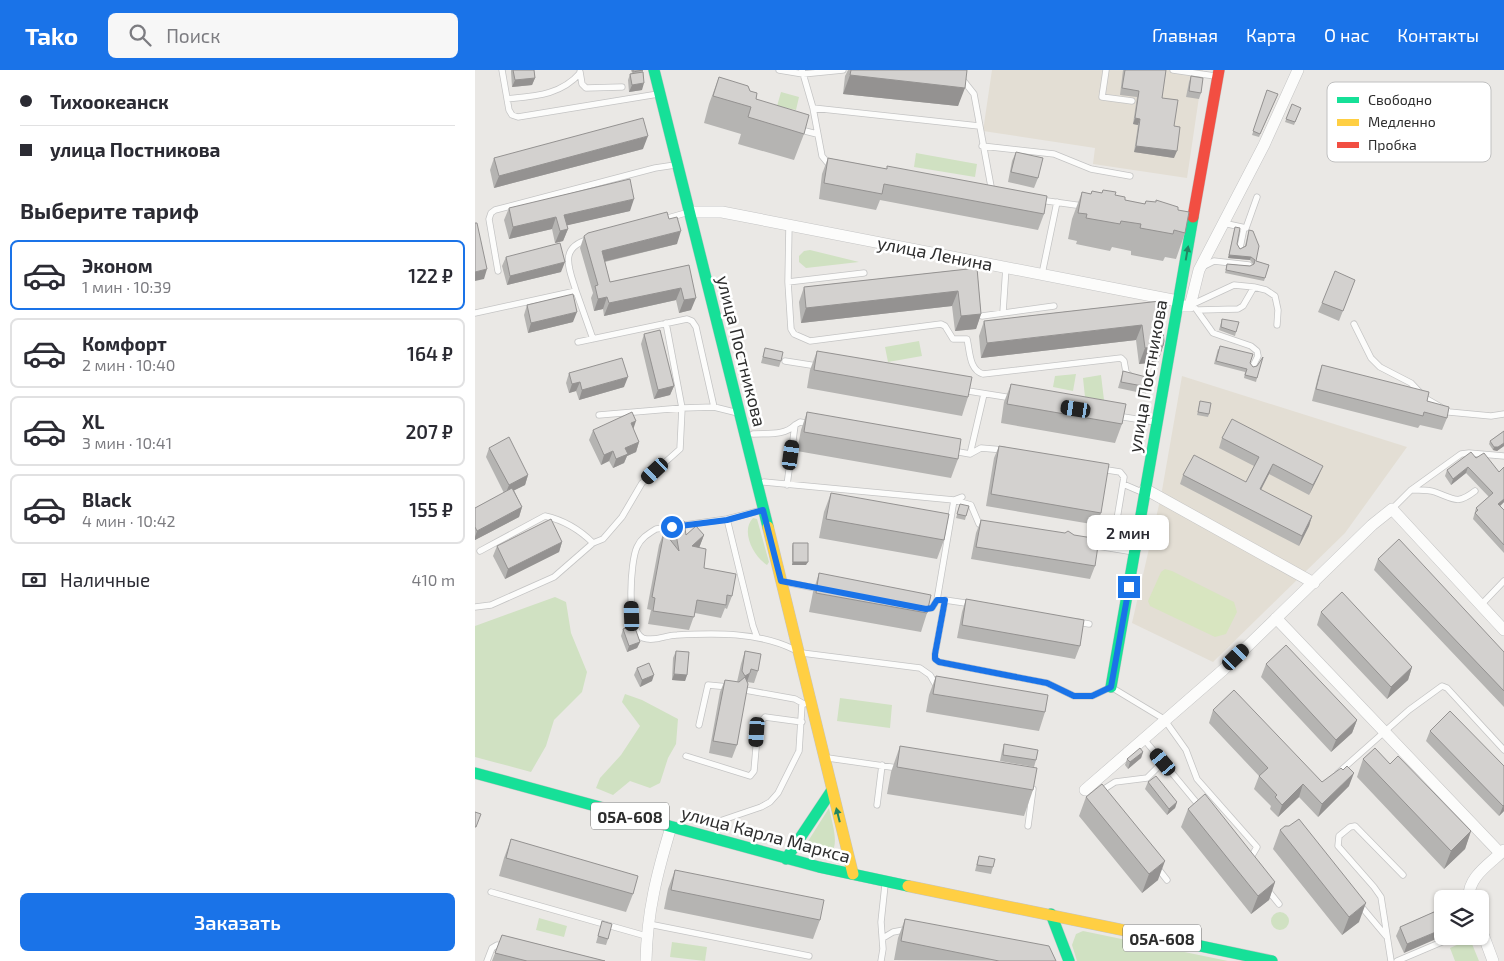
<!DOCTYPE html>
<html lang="ru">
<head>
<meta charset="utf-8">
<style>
  :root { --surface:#fff; --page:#f7f7f7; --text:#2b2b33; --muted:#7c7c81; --line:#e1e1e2; --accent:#1a73e8 }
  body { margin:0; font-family:"Exo 2",sans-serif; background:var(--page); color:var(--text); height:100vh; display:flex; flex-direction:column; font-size:19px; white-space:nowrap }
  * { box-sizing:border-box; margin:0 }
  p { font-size:16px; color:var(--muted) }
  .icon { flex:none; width:28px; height:28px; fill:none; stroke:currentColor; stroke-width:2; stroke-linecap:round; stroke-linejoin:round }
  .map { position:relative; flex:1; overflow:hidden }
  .panel { display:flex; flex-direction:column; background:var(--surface); width:475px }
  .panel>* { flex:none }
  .hud { display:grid; align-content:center; height:110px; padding:0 20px; background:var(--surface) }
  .buttons { position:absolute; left:959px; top:820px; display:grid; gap:10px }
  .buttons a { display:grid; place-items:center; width:55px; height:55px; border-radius:8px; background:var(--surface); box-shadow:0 1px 4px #0004; font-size:25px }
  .end { position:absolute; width:22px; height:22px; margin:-11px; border:6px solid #1a73e8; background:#fff; box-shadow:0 0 0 2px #fff }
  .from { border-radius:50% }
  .bubble { position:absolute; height:35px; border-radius:8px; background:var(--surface); box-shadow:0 1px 4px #0004; font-size:16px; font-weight:600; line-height:35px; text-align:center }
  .car { position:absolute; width:15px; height:30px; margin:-15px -8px; border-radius:6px; box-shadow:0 0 4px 1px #0007; background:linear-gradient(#222 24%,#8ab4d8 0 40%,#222 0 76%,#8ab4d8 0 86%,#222 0) }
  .hud b { display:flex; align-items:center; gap:18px; height:48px; font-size:19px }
  .hud b+b { border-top:1px solid var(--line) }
  .hud i { width:12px; height:12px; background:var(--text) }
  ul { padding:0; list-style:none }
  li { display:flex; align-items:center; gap:15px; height:70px; margin:0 10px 8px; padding:0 10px; border:2px solid var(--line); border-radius:8px }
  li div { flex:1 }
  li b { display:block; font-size:19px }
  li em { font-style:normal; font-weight:600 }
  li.on { border-color:var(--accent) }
  li>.icon { width:45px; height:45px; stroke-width:1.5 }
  h2 { padding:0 20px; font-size:22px; line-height:60px }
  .pay { display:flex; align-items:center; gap:12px; height:55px; padding:0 20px; font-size:19px }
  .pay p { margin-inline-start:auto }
  .cta { display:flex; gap:10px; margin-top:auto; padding:10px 20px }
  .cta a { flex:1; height:58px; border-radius:8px; background:var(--accent); color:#fff; font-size:20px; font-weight:600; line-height:58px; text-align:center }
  header { display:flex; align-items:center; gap:30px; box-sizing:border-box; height:70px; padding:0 25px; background:var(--accent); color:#fff }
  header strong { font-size:24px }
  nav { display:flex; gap:28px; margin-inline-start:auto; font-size:18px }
  .search { width:350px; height:45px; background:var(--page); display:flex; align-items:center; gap:12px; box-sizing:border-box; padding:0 18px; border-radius:8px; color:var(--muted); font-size:19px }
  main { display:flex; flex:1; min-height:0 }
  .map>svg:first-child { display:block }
  .education { fill:#e3ded4 }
  .green { fill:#d0e1c2 }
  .pitch { fill:#d8e5c0 }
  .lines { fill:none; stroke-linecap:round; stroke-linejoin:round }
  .lane-casing { stroke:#c4c4c4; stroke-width:7 }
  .street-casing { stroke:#c4c4c4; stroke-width:12 }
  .fast-casing { stroke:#c4c4c4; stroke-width:12 }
  .slow-casing { stroke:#c4c4c4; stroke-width:12 }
  .jam-casing { stroke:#c4c4c4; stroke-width:12 }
  .lane { stroke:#fcfcfb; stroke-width:5.5 }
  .street { stroke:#fcfcfb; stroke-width:11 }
  .fast { stroke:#16e098; stroke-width:11 }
  .slow { stroke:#ffcf43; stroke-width:11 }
  .jam { stroke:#f24e42; stroke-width:11 }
  .wall { fill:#b5b4b2 }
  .shaded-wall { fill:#949291 }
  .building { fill:#d3d1cf; stroke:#949291 }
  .oneway { fill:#228662 }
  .route { stroke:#1a73e8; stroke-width:6 }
  .labels { text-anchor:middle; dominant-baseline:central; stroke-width:5; stroke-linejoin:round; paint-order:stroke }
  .shield { fill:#fff; stroke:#6c6c6c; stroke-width:1 }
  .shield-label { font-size:16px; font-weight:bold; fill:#2d2d2d }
  .street-label { font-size:18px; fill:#2d2d2d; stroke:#fff }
  .key { fill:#fff; stroke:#c0c0c0; stroke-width:1 }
  .key-label { font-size:14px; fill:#2d2d2d }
</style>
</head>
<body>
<header>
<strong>Tako</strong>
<div class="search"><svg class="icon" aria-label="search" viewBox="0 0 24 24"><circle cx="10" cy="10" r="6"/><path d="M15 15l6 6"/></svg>Поиск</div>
<nav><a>Главная</a><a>Карта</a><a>О нас</a><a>Контакты</a></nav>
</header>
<main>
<section class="panel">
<div class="hud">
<b><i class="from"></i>Тихоокеанск</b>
<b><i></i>улица Постникова</b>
</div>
<h2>Выберите тариф</h2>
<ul>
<li class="on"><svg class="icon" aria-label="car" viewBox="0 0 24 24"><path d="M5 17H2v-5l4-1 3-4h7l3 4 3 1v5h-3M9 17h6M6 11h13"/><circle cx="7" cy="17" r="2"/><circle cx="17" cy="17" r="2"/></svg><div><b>Эконом</b><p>1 мин · 10:39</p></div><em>122 ₽</em></li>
<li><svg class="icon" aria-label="car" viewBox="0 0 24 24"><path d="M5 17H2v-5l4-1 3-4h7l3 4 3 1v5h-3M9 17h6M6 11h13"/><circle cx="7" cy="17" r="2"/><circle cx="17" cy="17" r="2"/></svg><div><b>Комфорт</b><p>2 мин · 10:40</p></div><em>164 ₽</em></li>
<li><svg class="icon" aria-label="car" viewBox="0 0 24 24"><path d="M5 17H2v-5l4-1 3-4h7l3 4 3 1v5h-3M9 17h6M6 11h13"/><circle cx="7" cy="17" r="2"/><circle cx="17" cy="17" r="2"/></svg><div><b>XL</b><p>3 мин · 10:41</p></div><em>207 ₽</em></li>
<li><svg class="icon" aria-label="car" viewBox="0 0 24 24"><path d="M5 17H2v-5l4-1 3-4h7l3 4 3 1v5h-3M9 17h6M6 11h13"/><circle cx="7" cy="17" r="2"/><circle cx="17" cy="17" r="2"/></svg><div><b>Black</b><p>4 мин · 10:42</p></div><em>155 ₽</em></li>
</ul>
<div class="pay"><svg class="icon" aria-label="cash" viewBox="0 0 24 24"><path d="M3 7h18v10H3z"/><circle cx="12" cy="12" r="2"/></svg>Наличные<p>410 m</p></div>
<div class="cta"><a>Заказать</a></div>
</section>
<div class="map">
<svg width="1029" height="891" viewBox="0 0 1029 891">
  <rect width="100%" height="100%" fill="#eae8e5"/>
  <path class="education" d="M517,0H728L712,108L618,94L620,78L508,61Z
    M707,306L932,377L870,463L738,592L657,553L686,426Z"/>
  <path class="green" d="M306,22L324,27L321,40L302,36Z
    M441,83L502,94L500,107L439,97Z
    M335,180L384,192L331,198L324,192V186L329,181Z
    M444,271L447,286L413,292L410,277Z
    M601,304L598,321L578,317L580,306Z
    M626,305L629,330L610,327L608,308Z
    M278,448L282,449L294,492L292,495C279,487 265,461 278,448Z
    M80,527L91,532L96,563L112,602L107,622L79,650L71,676L56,702L0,687V556Z
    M150,624L167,630L203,649L201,674L193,688L185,713L175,718L155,711L138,725L121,718L125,708L146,685L165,656L147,632Z
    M365,628L417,635L415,658L362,651Z
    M354,738C359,761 371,794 334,785L330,776Z
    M796 851a9 9 0 1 1 18 0a9 9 0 1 1-18 0Z
    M64,848L92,856L89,867L61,860Z
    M608,861L753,891H602L597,875L601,864Z
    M995,869L1004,891H980L975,878Z
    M197,872L232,877L230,891L195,887Z"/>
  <path class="pitch" d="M690,499L697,501L759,532L762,542L751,564L740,567L675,536L673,531L686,502Z"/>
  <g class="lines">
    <defs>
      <path id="lane" d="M27,0L34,40L37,45L43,47L183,24
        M304,0L328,4L368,0
        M327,0L338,38L347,86L356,97
        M480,0L499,24L517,122
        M631,0L627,27L657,31
        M698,0L740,6
        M105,2L107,14L111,18L147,17
        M32,29C60,26 86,25 105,3
        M338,38L504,56
        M322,59L342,64
        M507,76L579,84L616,99L655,106
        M565,130L608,136
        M186,150L214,142
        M748,153L771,158L782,127
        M314,155L313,212L316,259L319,264L335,271L466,254L470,256L478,269H492C495,281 494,300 508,304L646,288L649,291L651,302L655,306
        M765,178L769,158
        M729,196L739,191L774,195
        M23,201L14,149L16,143L20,140L180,98L200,95
        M567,204L582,132
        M313,212L389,203
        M101,221L118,269
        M716,235L759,215L779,217
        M721,239L738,263L776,276L782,281L783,286L778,296
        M723,240L763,239L768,236L779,217L791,220L800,226L803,240L802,255
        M528,242L531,197
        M0,243L101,221C94,198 83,177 115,169
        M507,246L579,236
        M879,254L896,288L905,297L936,313L950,328L974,342L1016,346L1029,344
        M103,272L212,249L217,251L221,257L239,337
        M310,291L342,296
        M487,320L537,328
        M509,324L495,384L506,378L529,380
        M124,345L207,338L191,253
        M642,346L680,352
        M278,364C293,363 309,366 320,355
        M478,381L495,384
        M626,399L645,402L649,407L640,461
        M289,412L479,430L496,435L504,454L510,459
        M648,414L669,423
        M312,415L320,355L325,352L336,354
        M936,420C944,420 952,419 960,422C979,429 982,435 1000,421
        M917,439L936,420L986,384L994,383L1029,386
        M287,440L252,449L181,459C173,464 166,468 162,477C155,492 151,561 168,568C179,572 191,565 202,565C240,563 283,562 318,579
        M252,449L278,556L282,567
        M616,475L659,482
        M5,481L70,446C88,450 105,460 118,473
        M310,512L345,519
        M465,530H462L479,430L487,427
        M497,534L470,530L460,584V589L464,592L572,613L599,626H617L636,617L689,649L711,680L722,709L782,777L775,789
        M1006,535L1029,511
        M0,537L16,535L79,507L118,473L128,469L147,447L167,413L205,379L207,338L239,337L263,343
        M448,539L457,538L462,530
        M603,552L614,554
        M327,583L445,598L455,605L462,617
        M270,620L320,629L329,634
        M224,655L233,615L254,617
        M668,668L726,738
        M211,686L275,706L279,701L283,655L290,647L327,652
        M353,688L423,698
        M863,703L934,640L967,616L972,618L1029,680
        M626,721L640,712L672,708L688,692
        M402,735L407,695
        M233,755L286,737L295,732L303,723L324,681L327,634
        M553,756L558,719L553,718
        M681,796L692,810
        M791,818L804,834
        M16,822L171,866
        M885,835L911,866
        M174,854L334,886
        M408,868L418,862L434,859
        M12,891L17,878L22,875L30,877
        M406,891L408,879L406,852L410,815
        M916,891L906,827L899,817L863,776L864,766L875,757L880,756L928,805
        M922,891L981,866"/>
      <path id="street" d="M216,142H247L703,231
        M702,236H715L724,200L789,75L823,0
        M670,419L839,513
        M801,548L1025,783
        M610,720L748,600L897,455L917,439L1029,560
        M994,829C992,807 1015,794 1029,780
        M1005,856L1018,891
        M171,891C172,842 182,803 196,757"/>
      <path id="fast" d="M179,0L293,457
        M636,617L718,147
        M0,703L344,797L433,816
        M311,789L357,720
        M576,844L594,891
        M716,874L797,891"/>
      <path id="slow" d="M293,457L378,804
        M433,816L716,874"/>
      <path id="jam" d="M718,147L744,0"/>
    </defs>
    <use href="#lane" class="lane-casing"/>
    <use href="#street" class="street-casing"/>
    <use href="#fast" class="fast-casing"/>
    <use href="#slow" class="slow-casing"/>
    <use href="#jam" class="jam-casing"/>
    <use href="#lane" class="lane"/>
    <use href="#street" class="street"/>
    <use href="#fast" class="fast"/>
    <use href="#slow" class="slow"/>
    <use href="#jam" class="jam"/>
  </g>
  <path class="wall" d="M36,0H59L60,8L57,15L37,17L36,2Z
    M156,0H168L167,20L154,22L153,10L155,4L157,3Z
    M373,0H492L483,36L368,24L370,6Z
    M648,0H691L687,28L699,56V88L659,82L663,55L658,54L662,27L645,25Z
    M716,6L726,23L724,29L711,27L714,12Z
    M244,7L275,21L281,29L329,64L319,90L263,74L266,64L229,53L234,34Z
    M792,20L803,24L784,67L777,65Z
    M817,34L826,38L819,55L810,52Z
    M168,79L19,118L15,100L19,88Z
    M541,82L563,108L559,118L533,112L537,91Z
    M353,88L412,99L569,144L563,160L405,130L401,140L344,129L347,104Z
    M628,120L640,125L650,130L669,134L671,131L703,140L710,163L701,189L690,187L688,191L656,185V181L637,177L635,181L601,174L602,171L593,169L597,149L607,122L616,124L617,121L627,123Z
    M34,138L155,141L92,155L93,159L88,171L80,173L77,159L34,169L29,150Z
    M760,157L762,174L765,179L770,176L774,160L781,191L794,195L789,211L750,203L752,194L775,196L778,195V194L775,190L753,188Z
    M109,166L202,174L130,192L135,212L214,195L216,240L204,243L201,230L129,246L128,239L119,241L116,228L118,223L105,178Z
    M31,187L86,202L32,215L27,196Z
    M502,198L506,244L501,259L480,261L477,236L326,253L324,232L329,217Z
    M880,210L864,251L843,242L847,233Z
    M685,231L688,276L683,292L664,294L661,270L506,288L504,266L509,251Z
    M52,235L98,252L53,263L49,245Z
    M747,249L761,262L760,266L744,260Z
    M169,264L199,316L195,325L179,329L166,274Z
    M290,278L306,291L304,297L286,293Z
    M743,279L775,293L782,308L781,312L769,308L770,302L739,294Z
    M342,281L493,327L487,346L332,318L335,300Z
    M847,295L952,331L972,348L967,360L945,355L943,358L837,331L843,307Z
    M648,301L673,317L671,324L643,318Z
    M94,303L149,317L104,330L101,321L94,323L91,313Z
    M536,314L647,354L640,373L526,353L529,332Z
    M725,331L734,344L733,347L722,345Z
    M332,342L483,389L476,408L322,381L326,360Z
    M158,359L164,372L161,382L152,386L149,393L138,398L134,391L126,395L114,370L118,360Z
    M1029,361V376L1022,381L1018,380L1014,374L1015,371Z
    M747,368L844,405L834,425L794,404L786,420L837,446L834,456L824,476L705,414L708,405L771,412L779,396L744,378Z
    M524,376L626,443L622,455L511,436L519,388Z
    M14,378L53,405L50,415L39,420L47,437L44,447L0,470V438L29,423L11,387Z
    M1001,388L1024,402L1029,397V432L1025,436L1029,440V483L998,449L1001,438L1014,427L991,403L976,415L970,406L972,400Z
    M356,423L469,470L462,489L344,468L349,442Z
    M485,434L491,446L490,450L481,448Z
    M506,450L620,496L615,509L496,489L501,463Z
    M199,453L211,465H229L224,478L229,498L257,526L252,539L250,538L246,548L220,543L214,560L173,554L176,540L172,539L184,475L189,462L195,470L194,466Z
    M87,472L84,482L30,509L18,486L22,476Z
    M318,473L331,495H317V476Z
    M903,489L1029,582V637L899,500Z
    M344,503L452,543L446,562L334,542L338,522Z
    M491,529L605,576L600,589L482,568L487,542Z
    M846,542L937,597L933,610L912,629L842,555Z
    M148,559L165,572L162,578L152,582L146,566Z
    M201,581L212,605L210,611L197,610L198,588Z
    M270,581L283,601L279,613L272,612L262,675L257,688L234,683L245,622L250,610L262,612L266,594Z
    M791,594L882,650L877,663L856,682L786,607Z
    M162,598L177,611L165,617L159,605Z
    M461,606L570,642L564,661L451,642L454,625Z
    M738,640L847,712L874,716L843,747L824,727L803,747L795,739L796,736L779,719L784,706L734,653Z
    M955,661L1029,696V741L1024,746L951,671Z
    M529,674L561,690L559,697L525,691L527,681Z
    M425,676L558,720L549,746L412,724L416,702Z
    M668,682L666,688L653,699L650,695L652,689Z
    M888,689L915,694L996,761L990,779L969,799L882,707Z
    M673,712L702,732L700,738L692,745L670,719Z
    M611,727L683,810L667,823L604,746Z
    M713,739L800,812L794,830L776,844L706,757Z
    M805,760L884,852L867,865L798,779Z
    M36,769L158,824L151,842L24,806L29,788Z
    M504,786L518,797L516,804L500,801L502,793Z
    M200,800L345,850L338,869L189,839L193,819Z
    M968,838L929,883L921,866L925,857Z
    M430,849L581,891L419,890L423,868Z
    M127,851L133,869L131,875L121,873Z
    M27,865L130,891H17Z"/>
  <path class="shaded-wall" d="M375,5L490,18L483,36L368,24Z
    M60,8L57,15L37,17L40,10Z
    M169,13L167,20L154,22L157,15Z
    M660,48L665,49L663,55L658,54Z
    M173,66L168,79L19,118L24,106Z
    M661,76L702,81L699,88L659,82Z
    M159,129L155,141L85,157L89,145Z
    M81,147L77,159L34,169L38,157Z
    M93,159L88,171L80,173L85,161Z
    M206,161L202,174L123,193L127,181Z
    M754,185L776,187L775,190L753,188Z
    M90,192L86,202L32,215L35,206Z
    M12,199L9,209L0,211V202Z
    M206,218L201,230L129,246L134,233Z
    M483,221L477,236L326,253L331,238Z
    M132,227L128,239L119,241L123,229Z
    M221,228L216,240L204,243L209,230Z
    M102,242L98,252L53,263L56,253Z
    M506,244L501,259L480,261L486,246Z
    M667,255L661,270L506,288L512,273Z
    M688,276L683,292L664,294L670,278Z
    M153,307L149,317L104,330L107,320Z
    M105,312L101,321L94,323L97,314Z
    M199,316L195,325L179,329L183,320Z
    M161,351L158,360L156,353Z
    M164,372L161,382L152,386L149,393L138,398L141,389L150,378Z
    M1029,373V376L1022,381L1018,380L1019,377Z
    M138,381L134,391L126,395L129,385Z
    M798,394L794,404L781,429L785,419Z
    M848,396L844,405L834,425L838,415Z
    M993,397L991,403L976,415L978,409Z
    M53,405L50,415L30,425L34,415Z
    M1029,429V432L1021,440L1023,434Z
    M47,437L44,447L0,470V467L2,461Z
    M837,446L834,456L824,476L827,466Z
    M229,465L224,478L217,476Z
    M87,472L84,482L30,509L33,499Z
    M318,492H333L331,495H317Z
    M165,572L162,578L152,582L154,576Z
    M937,597L933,610L912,629L916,617Z
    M275,603L271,615L266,619L270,606Z
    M199,604L212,605L210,611L197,610Z
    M179,605L177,611L165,617L167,610Z
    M882,650L877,663L856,682L861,670Z
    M668,682L666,688L653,699L655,692Z
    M879,703L874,716L843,747L847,734Z
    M828,714L824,727L803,747L807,735Z
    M702,732L700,738L692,745L694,739Z
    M1029,735V741L1024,746L1028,736Z
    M996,761L990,779L969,799L976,781Z
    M690,791L683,810L667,823L674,804Z
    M800,812L794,830L776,844L783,826Z
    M891,833L884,852L867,865L874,847Z
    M968,859V866L929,883L932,874Z"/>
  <path class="building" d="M38,0H59L60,8L40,10Z
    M158,0H168L158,2Z
    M376,0H492L490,18L375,5Z
    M650,0H691L687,28L703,30L699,56L705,57L702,81L661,76L665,49L660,48L664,21L647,18Z
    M168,2L169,13L157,15L155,4Z
    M716,6L728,8L726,23L714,21Z
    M244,7L273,16L275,21L282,23L281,29L334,45L329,64L273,47L276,37L238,26Z
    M792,20L803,24L785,64L778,61Z
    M817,34L826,38L820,52L811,49Z
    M168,48L173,66L24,106L19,88Z
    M541,82L568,88L563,108L536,102Z
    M353,88L412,99V96L572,126L569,144L409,114L407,124L349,113Z
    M155,109L159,129L89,145L93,159L85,161L81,147L38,157L34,138Z
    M628,120L641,122L640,125L650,127V130L670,134L671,131L681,132V130L703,137V140L714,142L710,163L699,160L698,164L665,158L666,154L646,151L645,154L611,148L612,144L603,143L607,122L616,124L617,121L627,123Z
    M192,142L194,149L202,147L206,161L127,181L135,212L214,195L221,228L209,230L206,218L134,233L132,227L123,229L120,216L123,215L109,166L113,163Z
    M0,153H2L12,199L0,202Z
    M760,157L765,158L762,174L765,179L771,176L774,160L778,161L784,176L781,191L794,195L790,208L751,200L752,194L775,196L779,194L780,190L776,187L754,185Z
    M85,173L90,192L35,206L31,187Z
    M502,198L506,244L486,246L483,221L331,238L329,217Z
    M860,201L880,210L868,241L847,233Z
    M98,224L102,242L56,253L52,235Z
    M685,231L689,271L688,276L670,278L667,255L512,273L509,251Z
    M747,249L764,252L761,262L746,257Z
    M185,260L199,316L183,320L169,264Z
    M745,276L778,284L775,293L778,297L782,296L788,287L782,308L770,305L772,299L741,291Z
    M290,278L308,282L306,291L288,287Z
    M342,281L497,307L493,327L339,300Z
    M147,288L153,307L107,320L105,312L97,314L94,303Z
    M847,295L954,322L952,331L974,337L972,348L949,342L948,346L841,319Z
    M648,301L675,308L673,317L646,312Z
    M536,314L651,334L647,354L532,334Z
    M725,331L736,333L734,344L723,342Z
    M157,342L161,351L156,353L164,372L150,378L153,384L141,389L138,381L129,385L118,360Z
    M332,342L486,369L483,389L329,362Z
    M757,349L848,396L838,415L798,394L785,419L837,446L827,466L708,405L719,385L771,412L784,387L747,368Z
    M1029,361V373L1023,377H1019L1015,371Z
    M34,367L53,405L34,415L14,378Z
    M524,376L634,394L626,443L516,424Z
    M996,382L1001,388L1009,383L1024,402L1029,397V429L1023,434L1029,440V475L1000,443L1003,440L1001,438L1018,423L993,397L978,409L972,400Z
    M37,418L47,437L2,461L0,457V438Z
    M356,423L474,444L469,470L351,449Z
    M485,434L494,436L491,446L482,444Z
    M76,449L87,472L33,499L22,476Z
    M506,450L590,463L593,461L599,465L624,469L620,496L501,477Z
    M209,451L211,465L221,456L229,465L217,476L231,479L229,498L261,504L257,526L252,525L251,535L222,530L219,547L178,541L180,528L177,527L189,462L204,481L199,453Z
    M924,469L1029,582V621L903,489Z
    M318,473H333V492H318Z
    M344,503L456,525L452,543L341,523Z
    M867,522L937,597L916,617L846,542Z
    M491,529L609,550L605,576L487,555Z
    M159,555L165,572L154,576L148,559Z
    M811,575L882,650L861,670L791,594Z
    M201,581L214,582L212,605L199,604Z
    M270,581L286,584L283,601L276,599L275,603L270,606L267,601Z
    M174,593L179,605L167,610L162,598Z
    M461,606L573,625L570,642L458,624Z
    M270,607L273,614L262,675L238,671L250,610L264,612Z
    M759,620L847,712L866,698L868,700L872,696L879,703L847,734L828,714L807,735L800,727L802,725L784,706L793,698L738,640Z
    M975,641L1029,696V735L1028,736L955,661Z
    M529,674L563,680L561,690L528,685Z
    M425,676L562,698L558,720L422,697Z
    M665,678L668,682L655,692L652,689Z
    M900,678L915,694L923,686L996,761L976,781L888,689Z
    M681,706L702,732L694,739L673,712Z
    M627,714L690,791L674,804L611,727Z
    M730,724L800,812L783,826L713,739Z
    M0,742L6,744L1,757H0Z
    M824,749L891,833L874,847L805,760L810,756H814Z
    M36,769L163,806L158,824L31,788Z
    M504,786L520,789L518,797L502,795Z
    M200,800L349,830L345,850L196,820Z
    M968,838V859L932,874L925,857Z
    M430,849L574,876L581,891H524L426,871Z
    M127,851L137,854L133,869L123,866Z
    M27,865L130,891H52L20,883Z"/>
  <defs><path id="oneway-solid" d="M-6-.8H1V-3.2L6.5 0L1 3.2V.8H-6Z" transform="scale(1.25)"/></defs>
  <g class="oneway">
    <use href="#oneway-solid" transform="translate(712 183) rotate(-80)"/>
    <use href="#oneway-solid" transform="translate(363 745) rotate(-104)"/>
  </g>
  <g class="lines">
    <path class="route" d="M197,457L252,450L288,440L306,511L451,539L457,538L462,530H470L460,584V589L464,592L572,613L599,626H617L636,617L654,517"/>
  </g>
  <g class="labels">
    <g class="shield">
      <rect x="116" y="732.5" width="78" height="27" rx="4"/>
      <rect x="648" y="854.5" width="78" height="27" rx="4"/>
    </g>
    <g class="shield-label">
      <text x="155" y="746">05А-608</text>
      <text x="687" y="868">05А-608</text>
    </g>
    <g class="street-label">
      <text transform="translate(460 183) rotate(11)">улица Ленина</text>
      <text transform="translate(267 281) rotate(76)">улица Постникова</text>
      <text transform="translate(672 306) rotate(-80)">улица Постникова</text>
      <text transform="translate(291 764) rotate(15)">улица Карла Маркса</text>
    </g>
  </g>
  <rect x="852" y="12" width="164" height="80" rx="8" class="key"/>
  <rect x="862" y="27" width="22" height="6" fill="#16e098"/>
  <rect x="862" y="49" width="22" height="7" fill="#ffcf43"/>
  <rect x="862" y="72" width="22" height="6" fill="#f24e42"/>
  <g class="key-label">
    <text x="893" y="35">Свободно</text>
    <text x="893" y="57">Медленно</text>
    <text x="893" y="80">Пробка</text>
  </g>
</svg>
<div class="buttons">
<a><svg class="icon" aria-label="layers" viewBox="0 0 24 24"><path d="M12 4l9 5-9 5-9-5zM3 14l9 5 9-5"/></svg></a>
</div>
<i class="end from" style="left:197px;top:457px"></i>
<i class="end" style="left:654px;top:517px"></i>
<div class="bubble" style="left:612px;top:445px;width:82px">2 мин</div>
<i class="car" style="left:601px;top:339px;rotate:279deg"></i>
<i class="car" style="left:316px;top:385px;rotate:8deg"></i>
<i class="car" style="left:180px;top:401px;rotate:227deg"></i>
<i class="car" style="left:157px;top:546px;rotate:358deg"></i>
<i class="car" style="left:761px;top:587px;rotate:46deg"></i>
<i class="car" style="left:282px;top:662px;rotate:184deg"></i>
<i class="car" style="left:688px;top:692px;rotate:320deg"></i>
</div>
</main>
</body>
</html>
